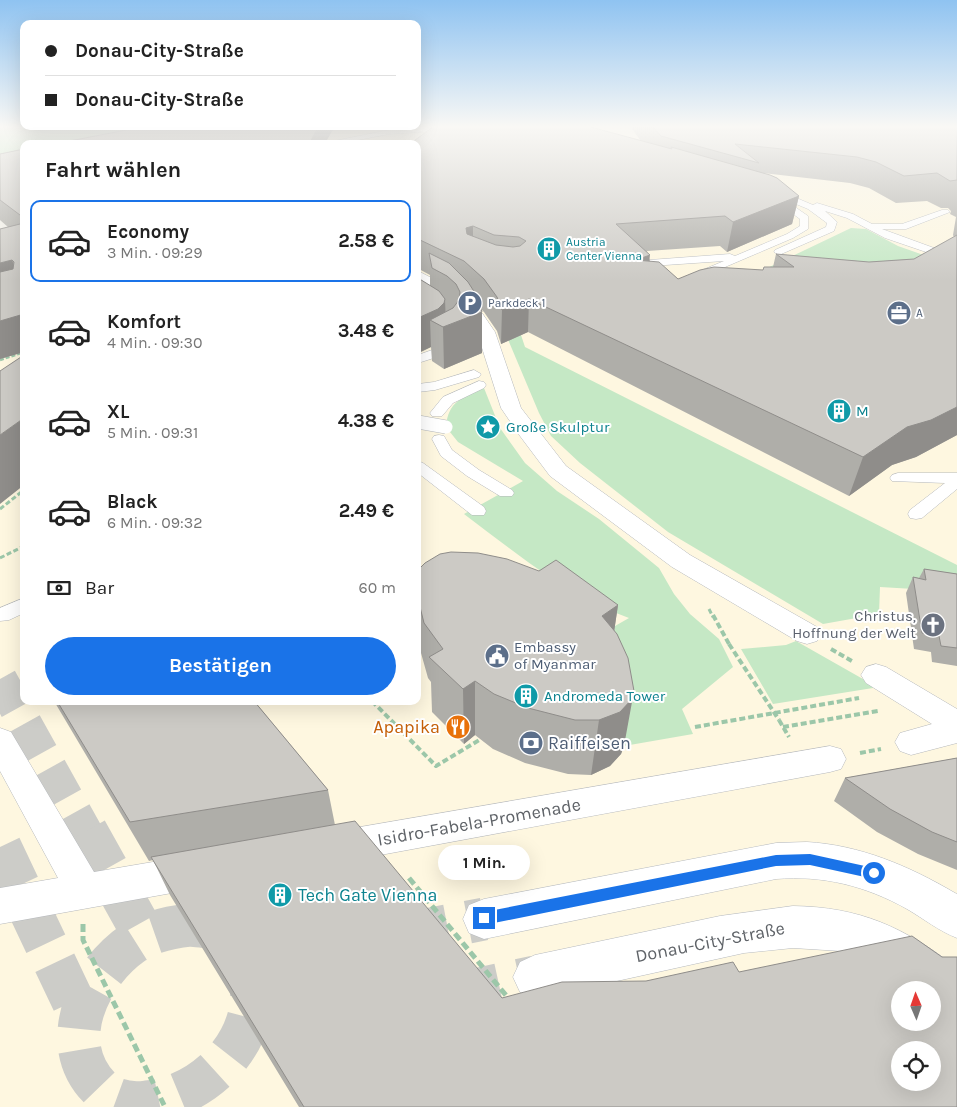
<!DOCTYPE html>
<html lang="de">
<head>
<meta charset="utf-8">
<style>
  :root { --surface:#fff; --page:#f6f6f6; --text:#222; --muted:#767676; --line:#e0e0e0; --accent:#1a73e8 }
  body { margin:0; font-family:Karla,sans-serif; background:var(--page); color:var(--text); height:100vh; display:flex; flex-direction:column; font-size:19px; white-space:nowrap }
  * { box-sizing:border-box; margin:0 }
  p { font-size:16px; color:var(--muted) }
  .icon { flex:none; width:28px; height:28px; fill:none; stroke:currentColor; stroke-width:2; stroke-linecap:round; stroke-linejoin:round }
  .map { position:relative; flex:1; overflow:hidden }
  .side { position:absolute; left:20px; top:140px; width:401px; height:565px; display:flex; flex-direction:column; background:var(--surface); border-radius:10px; box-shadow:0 5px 20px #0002 }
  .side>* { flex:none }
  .hud { position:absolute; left:20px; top:20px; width:401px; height:110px; border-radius:10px; box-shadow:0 5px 20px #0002; display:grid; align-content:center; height:110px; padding:0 25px; background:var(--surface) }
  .needle { width:32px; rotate:358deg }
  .controls { position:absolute; left:891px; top:981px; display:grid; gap:10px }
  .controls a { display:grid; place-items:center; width:50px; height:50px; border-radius:50%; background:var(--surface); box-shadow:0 5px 20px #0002; font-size:25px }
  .end { position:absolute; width:22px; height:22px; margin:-11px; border:6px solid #1a73e8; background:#fff; box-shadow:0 0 0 2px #fff }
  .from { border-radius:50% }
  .bubble { position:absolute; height:35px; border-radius:18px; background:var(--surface); box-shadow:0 5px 20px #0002; font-size:16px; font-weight:700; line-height:35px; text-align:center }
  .hud b { display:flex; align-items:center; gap:18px; height:48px; font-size:19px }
  .hud b+b { border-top:1px solid var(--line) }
  .hud i { width:12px; height:12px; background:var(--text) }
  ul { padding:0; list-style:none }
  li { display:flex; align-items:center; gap:15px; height:82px; margin:0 10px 8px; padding:0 15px; border:2px solid transparent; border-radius:10px }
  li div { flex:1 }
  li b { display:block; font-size:19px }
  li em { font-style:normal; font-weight:700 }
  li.selected { border-color:var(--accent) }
  li>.icon { width:45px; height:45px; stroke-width:1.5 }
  h2 { padding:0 25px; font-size:22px; line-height:60px }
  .pay { display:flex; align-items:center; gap:12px; height:55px; padding:0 25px; font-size:19px }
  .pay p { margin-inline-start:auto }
  .button { display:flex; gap:10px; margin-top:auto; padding:10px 25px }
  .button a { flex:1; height:58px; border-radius:30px; background:var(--accent); color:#fff; font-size:20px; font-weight:700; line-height:58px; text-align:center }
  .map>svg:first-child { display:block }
  .commercial { fill:#fef7e0; fill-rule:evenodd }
  .green { fill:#c5e8c5 }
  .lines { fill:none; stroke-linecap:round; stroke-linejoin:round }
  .secondary-tunnel-far1 { stroke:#ccccc8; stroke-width:34; stroke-dasharray:34 17; stroke-linecap:butt }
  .secondary-tunnel { stroke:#ccccc8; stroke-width:43; stroke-dasharray:43 21; stroke-linecap:butt }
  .service-casing { stroke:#b5b8bc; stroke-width:1 }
  .pedestrian-casing { stroke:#b5b8bc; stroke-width:1 }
  .secondary-casing { stroke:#b6babf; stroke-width:1 }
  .path-far4 { stroke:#9cc7a9; stroke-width:1; stroke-dasharray:2.5 1; stroke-linecap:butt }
  .path-far3 { stroke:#9cc7a9; stroke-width:2.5; stroke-dasharray:4 2; stroke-linecap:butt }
  .path-far2 { stroke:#9cc7a9; stroke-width:3; stroke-dasharray:5 2.5; stroke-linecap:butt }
  .path-far1 { stroke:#9cc7a9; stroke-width:4; stroke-dasharray:6 3; stroke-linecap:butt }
  .path { stroke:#9cc7a9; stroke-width:5; stroke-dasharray:8 4; stroke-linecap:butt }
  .service { fill:#fff; fill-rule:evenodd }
  .pedestrian { fill:#fff; fill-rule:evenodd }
  .secondary { fill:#fff; fill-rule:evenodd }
  .service-bridge-casing { stroke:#b5b8bc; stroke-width:14; stroke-linecap:butt }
  .path-bridge-far1 { stroke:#9cc7a9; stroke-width:4; stroke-dasharray:6 3; stroke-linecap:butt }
  .path-bridge { stroke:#9cc7a9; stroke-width:5; stroke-dasharray:8 4; stroke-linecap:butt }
  .service-bridge { stroke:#fff; stroke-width:13 }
  .wall { fill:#afaea9; fill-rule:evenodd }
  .shaded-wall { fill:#8f8d8a }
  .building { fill:#cccac5; stroke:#8f8d8a; fill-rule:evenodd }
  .route { fill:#1a73e8 }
  .labels { text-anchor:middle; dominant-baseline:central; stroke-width:4; stroke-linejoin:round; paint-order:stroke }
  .far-culture-label { font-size:12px; fill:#0d838f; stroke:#fff; text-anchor:start }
  .far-service-label { font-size:12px; fill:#4e5e75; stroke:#fff; text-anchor:start }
  .culture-label { font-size:15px; fill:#0d838f; stroke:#fff; text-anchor:start }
  .worship-label { font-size:15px; fill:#5b616d; stroke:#fff; text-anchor:end }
  .service-label { font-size:15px; fill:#4e5e75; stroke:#fff; text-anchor:start }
  .near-food-label { font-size:18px; fill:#c56008; stroke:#fff; text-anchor:end }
  .near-service-label { font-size:18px; fill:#4e5e75; stroke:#fff; text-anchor:start }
  .near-street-label { font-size:18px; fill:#5f6368; stroke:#fff }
  .near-culture-label { font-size:18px; fill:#0d838f; stroke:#fff; text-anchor:start }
</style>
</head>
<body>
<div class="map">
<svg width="957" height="1107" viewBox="0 0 957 1107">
  <rect width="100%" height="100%" fill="#f1efe8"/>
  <path class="commercial" d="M206,126H957V1107H0V299L24,292V701H418V144H115ZM900,990H932V1022H900ZM900,1050H932V1082H900Z"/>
  <path class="green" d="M0,126H206L115,144H24V161L0,166Z
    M851,228L866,229L898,246L949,264L738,282Z
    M504,330L521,335L525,347L957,565V588L914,589L880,587L879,614L823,624L668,532L580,463L551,436L539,413Z
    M484,388L500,428L525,463L557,491L599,519L659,568L674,594L690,614L719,639L733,667L682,709L693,734L624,746L587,642L629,618C567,596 516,553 464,514L523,481L458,442L446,427C448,401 463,397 484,388Z
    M796,641L870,683L873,688L773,704L741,649L786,645Z"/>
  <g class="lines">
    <path class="secondary-tunnel-far1" d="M0,679L86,833"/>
    <path class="secondary-tunnel" d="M86,831L145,937
      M0,847L81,1018
      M190,925C197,926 205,926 212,928C231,935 241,948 247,966C269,1031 210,1096 147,1102C133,1104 115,1102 104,1092C54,1048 86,976 133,943C149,932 170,927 190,925Z
      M405,934L484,919
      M457,994L535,977"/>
    <defs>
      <path id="service" d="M445,126L455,128L451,130L389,134L337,144H319L389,130Z
        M787,194L813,205L817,203L853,214L872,224H902L942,210H948L950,212L906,229H882L934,248V252H926L885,238L847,218L825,211L837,222L834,231L779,255L774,252L775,250L826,227L827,223L808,209L784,199V195Z
        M773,198L795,207L808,216V229L793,238L697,279L692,276L693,274L724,261L636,267L631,264L636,261L730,254L735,256L787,234L800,226V219L789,211L770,203L768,201Z
        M450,338L456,342L440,356L418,363V355L432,350Z
        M474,370L481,374L479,377L435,390L418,392V384L434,382Z
        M479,381L484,382L486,385L484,388L453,403L442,416H432L430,413L443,397Z
        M439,435L444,436L452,450L479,470L512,490L514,493L512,496H500L467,476L441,456L432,439L434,436Z
        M418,461L423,463L484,507L486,511L484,515H472L418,473Z
        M898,473H957V489L922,518L916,519L910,518L908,514L910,510L945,483L892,481L890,478L892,475Z
        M24,598V613L9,620L0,621V608Z"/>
      <path id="pedestrian" d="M418,271L463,294L482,313L495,332L521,408L566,466L690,555L817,627L821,634L817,641L807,644L797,641L672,567L550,476L520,436L501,408L477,332L470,320L451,300L418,282Z
        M876,664L886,667L957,709V743L911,755L900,751L895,742L900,733L932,724L866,683L861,675L866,667Z
        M0,728L11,732L94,872L194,855L207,860L212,872L207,884L194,889L0,924V888L58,878L0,771Z
        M830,746L841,749L846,759L841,769L830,772L337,863L325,858L319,847L325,836L337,831Z"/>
      <path id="secondary" d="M807,842C860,845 909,866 955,893L957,894V938C939,931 924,919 907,909C866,886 823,875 776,879L484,939L469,933L463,919L469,905L484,899L776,843Z
        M793,906C860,907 904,927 957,968V1018L941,1012L932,1004V990H914L887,970L865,958L841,951L793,948L744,953L535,999L520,992L513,977L520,962L535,955L720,916Z"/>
    </defs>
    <use href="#service" class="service-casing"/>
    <use href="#pedestrian" class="pedestrian-casing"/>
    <use href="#secondary" class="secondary-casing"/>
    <path class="path-far4" d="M135,130L132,129L145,126"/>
    <path class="path-far3" d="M0,360L24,352"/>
    <path class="path-far2" d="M0,509L24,490
      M0,558L24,546
      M709,609L713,617"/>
    <path class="path-far1" d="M713,615L729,644
      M831,649L852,661
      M372,701L436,766L481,739
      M779,720L789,737
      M695,727L859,698
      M783,727L878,711
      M860,753L881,749"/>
    <path class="path" d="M83,924V940L165,1107"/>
    <use href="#service" class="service"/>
    <use href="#pedestrian" class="pedestrian"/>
    <use href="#secondary" class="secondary"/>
    <defs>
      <path id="service-bridge" d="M418,422L446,427"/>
    </defs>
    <use href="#service-bridge" class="service-bridge-casing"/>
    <path class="path-bridge-far1" d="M729,644L779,720"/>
    <path class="path-bridge" d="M409,878L509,999"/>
    <use href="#service-bridge" class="service-bridge"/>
  </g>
  <path class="wall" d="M633,126H957V435L916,457L892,465L849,496L528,332L501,344L497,331L484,312L481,309L482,353L444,369L432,361L431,347L419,353L430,286V275L419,269L418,270V144L641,141L632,129ZM763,173L850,183L869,188L896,203L927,201L941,208H948L951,211L950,214L956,217L953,235L954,237L914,259L869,262L776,254L773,267L763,270L678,279L650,261L647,251L720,246L727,252L792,224L799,196Z
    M24,149V352L0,359L8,227L0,220V154Z
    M924,569L957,574V666L932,662L931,652L914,649L906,593L913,577L919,578Z
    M418,574L618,605L614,631L624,746L621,754L610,766L591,775L568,774L525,763L493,749L475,735L464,744L432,712L431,682L428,678L421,653L418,613Z
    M54,701H254L328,790L335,825L502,998L646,981L739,972L957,1107H299L170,895L153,860L149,861Z
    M957,758V870L918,854L877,832L834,801L845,778Z"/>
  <path class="shaded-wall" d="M316,126H335L327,140L324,141V144H309Z
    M799,196L792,224L727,252L733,222Z
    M473,226V256L466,258V228Z
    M418,241L419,269L418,270Z
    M650,255L646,286L636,260Z
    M12,260L24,292L0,298V263Z
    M445,299L446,326L482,312V353L444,369L443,327L430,320L431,347L418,353V318Z
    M529,299L528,332L501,344L502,310Z
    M24,314V352L0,359V321Z
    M957,407V435L916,457L892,465L849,496L863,457L907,427Z
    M24,418V485L0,504V435Z
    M618,605L610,660L602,616Z
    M475,681V735L464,744L463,689Z
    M634,691L624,746L621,754L610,766L591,775L599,720Z"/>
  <path class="building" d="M147,126H319L309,144H54Z
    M434,126H587L672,149L671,147L770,175L777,178L799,196L733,222L725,216L616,224L650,255L636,260L659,262L678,279L700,270L714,267L763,270L764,267H794L776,254L869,262L914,259L957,235V407L931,420L907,427L863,457L529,299L502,310L497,297L484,279L464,261L418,239V144H410ZM473,226L494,235L519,237L526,241L520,246L513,247L496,245L467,234L466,228Z
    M652,126H957V180L950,181L937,173L904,176L876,162L857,157L735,144L759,163L661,136Z
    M24,149V218L0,200V154Z
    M24,223V314L0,321V272L13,269L14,262L12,260L0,263V229Z
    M429,253L449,263L468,282L475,293L482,312L443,327L430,320L453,308L459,300L460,292L456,284L447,276L432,268Z
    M418,278L439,291L445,299L444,303L438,309L418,318Z
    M24,355V418L0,435V371Z
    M451,552L478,553L507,559L539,571L556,560L618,605L602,616L617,634L628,658L634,691L632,699L620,712L599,720H575L528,708L494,694L475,681L463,689L429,657L443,649L424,623L418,599V574L419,569L425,563L440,554Z
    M924,569L957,574V648L941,646L939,636L922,633L913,577L926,580Z
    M57,701H254L328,790L130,822Z
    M957,758V842L932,832L890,809L845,778Z
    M355,821L502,998L562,982L646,981L733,962L739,972L912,936L942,957H957V1107H304L268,1048L151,857ZM900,990H932V1022H900ZM900,1050H932V1082H900Z"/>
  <linearGradient id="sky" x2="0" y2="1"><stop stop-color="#8fc3f1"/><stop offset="0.45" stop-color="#f9f8f5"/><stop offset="1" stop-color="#f9f8f5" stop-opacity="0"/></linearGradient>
  <rect width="957" height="281" fill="url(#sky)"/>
  <path class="route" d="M810,854L874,868L878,869L880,873L878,877L874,879L810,865L776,866L484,925L480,923L478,918L480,914L484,912L776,855Z"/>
  <defs>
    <symbol id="building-disc" viewBox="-11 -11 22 22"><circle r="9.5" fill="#0f9aa8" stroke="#fff"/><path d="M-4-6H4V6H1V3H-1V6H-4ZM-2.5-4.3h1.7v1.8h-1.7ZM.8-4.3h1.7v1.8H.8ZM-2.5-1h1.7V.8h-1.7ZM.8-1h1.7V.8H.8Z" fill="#fff"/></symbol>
    <symbol id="parking-disc" viewBox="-11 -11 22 22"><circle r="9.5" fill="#5c6f8a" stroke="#fff"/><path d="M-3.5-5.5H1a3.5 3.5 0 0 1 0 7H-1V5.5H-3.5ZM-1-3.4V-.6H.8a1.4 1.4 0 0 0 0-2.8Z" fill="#fff"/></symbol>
    <symbol id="office-disc" viewBox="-11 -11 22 22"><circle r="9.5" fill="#5c6f8a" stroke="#fff"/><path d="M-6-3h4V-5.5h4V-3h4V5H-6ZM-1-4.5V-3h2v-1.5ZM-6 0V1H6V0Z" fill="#fff"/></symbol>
    <symbol id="sight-disc" viewBox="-11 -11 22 22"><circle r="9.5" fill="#0f9aa8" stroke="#fff"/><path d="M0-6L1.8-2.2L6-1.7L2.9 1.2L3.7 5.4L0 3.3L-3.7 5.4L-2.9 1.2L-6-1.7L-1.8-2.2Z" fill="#fff"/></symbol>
    <symbol id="church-disc" viewBox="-11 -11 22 22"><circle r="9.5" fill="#6b7280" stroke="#fff"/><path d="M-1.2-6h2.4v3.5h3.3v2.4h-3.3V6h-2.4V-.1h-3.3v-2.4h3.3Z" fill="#fff"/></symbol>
    <symbol id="civic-disc" viewBox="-11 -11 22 22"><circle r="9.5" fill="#5c6f8a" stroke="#fff"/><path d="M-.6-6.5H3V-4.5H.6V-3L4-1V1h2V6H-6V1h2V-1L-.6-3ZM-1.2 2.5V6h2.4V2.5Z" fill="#fff"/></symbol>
    <symbol id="restaurant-disc" viewBox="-11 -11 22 22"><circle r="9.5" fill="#e8710a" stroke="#fff"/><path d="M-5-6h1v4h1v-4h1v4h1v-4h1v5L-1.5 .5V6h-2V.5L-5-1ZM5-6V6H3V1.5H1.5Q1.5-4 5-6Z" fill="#fff"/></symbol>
    <symbol id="bank-disc" viewBox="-11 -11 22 22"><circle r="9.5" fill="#5c6f8a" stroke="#fff"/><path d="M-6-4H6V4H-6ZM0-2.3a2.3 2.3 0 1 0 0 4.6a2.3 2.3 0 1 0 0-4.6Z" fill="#fff"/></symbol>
  </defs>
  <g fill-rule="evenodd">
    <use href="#building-disc" x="535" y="235" width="28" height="28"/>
    <use href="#parking-disc" x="456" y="289" width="28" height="28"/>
    <use href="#office-disc" x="885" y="299" width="28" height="28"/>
    <use href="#building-disc" x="825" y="397" width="28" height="28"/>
    <use href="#sight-disc" x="474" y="413" width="28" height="28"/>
    <use href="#church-disc" x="919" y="611" width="28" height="28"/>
    <use href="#civic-disc" x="483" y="642" width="28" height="28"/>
    <use href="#building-disc" x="512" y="682" width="28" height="28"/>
    <use href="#restaurant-disc" x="444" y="713" width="28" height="28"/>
    <use href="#bank-disc" x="517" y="729" width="28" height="28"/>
    <use href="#building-disc" x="266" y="881" width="28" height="28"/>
  </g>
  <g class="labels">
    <g class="far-culture-label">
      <text x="566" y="242">Austria<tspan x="566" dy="14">Center Vienna</tspan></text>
    </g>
    <g class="far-service-label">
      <text x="488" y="303">Parkdeck 1</text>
      <text x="916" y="313">A</text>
    </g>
    <g class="culture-label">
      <text x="856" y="411">M</text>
      <text x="506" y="427">Große Skulptur</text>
      <text x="544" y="696">Andromeda Tower</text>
    </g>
    <g class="worship-label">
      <text x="916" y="616">Christus,<tspan x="916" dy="17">Hoffnung der Welt</tspan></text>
    </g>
    <g class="service-label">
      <text x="514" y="647">Embassy<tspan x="514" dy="17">of Myanmar</tspan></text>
    </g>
    <g class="near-food-label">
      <text x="440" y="727">Apapika</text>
    </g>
    <g class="near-service-label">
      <text x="548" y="743">Raiffeisen</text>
    </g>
    <g class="near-street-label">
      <text transform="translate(479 822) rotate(-10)">Isidro-Fabela-Promenade</text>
      <text transform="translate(710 942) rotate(-11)">Donau-City-Straße</text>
    </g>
    <g class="near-culture-label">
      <text x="298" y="895">Tech Gate Vienna</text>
    </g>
  </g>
</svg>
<div class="controls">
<a><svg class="needle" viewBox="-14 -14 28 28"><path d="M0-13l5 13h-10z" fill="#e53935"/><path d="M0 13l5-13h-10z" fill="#767676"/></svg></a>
<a><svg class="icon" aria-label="locate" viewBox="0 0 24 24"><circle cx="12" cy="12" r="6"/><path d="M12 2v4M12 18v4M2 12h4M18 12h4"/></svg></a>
</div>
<i class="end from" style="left:874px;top:873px"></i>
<i class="end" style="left:484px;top:918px"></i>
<div class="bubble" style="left:438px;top:845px;width:92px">1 Min.</div>
<div class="hud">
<b><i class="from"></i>Donau-City-Straße</b>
<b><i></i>Donau-City-Straße</b>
</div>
<section class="side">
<h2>Fahrt wählen</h2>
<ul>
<li class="selected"><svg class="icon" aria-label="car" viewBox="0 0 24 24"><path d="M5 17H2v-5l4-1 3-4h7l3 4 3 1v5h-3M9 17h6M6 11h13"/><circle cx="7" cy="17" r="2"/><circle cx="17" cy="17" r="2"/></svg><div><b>Economy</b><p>3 Min. · 09:29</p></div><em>2.58 €</em></li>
<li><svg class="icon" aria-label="car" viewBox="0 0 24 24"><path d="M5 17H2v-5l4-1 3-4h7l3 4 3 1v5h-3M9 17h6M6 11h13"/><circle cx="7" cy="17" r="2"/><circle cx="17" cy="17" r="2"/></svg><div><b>Komfort</b><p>4 Min. · 09:30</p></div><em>3.48 €</em></li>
<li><svg class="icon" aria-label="car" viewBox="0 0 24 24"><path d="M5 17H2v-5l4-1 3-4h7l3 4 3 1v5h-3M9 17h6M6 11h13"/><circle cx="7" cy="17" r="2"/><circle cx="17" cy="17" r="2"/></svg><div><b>XL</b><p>5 Min. · 09:31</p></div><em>4.38 €</em></li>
<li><svg class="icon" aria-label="car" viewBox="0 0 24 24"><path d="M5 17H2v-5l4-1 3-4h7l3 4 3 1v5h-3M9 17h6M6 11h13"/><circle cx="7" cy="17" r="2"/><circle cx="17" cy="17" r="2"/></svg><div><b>Black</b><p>6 Min. · 09:32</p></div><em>2.49 €</em></li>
</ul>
<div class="pay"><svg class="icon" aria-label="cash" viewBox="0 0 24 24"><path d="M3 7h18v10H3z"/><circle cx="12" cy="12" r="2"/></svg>Bar<p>60 m</p></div>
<div class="button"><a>Bestätigen</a></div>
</section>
</div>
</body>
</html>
